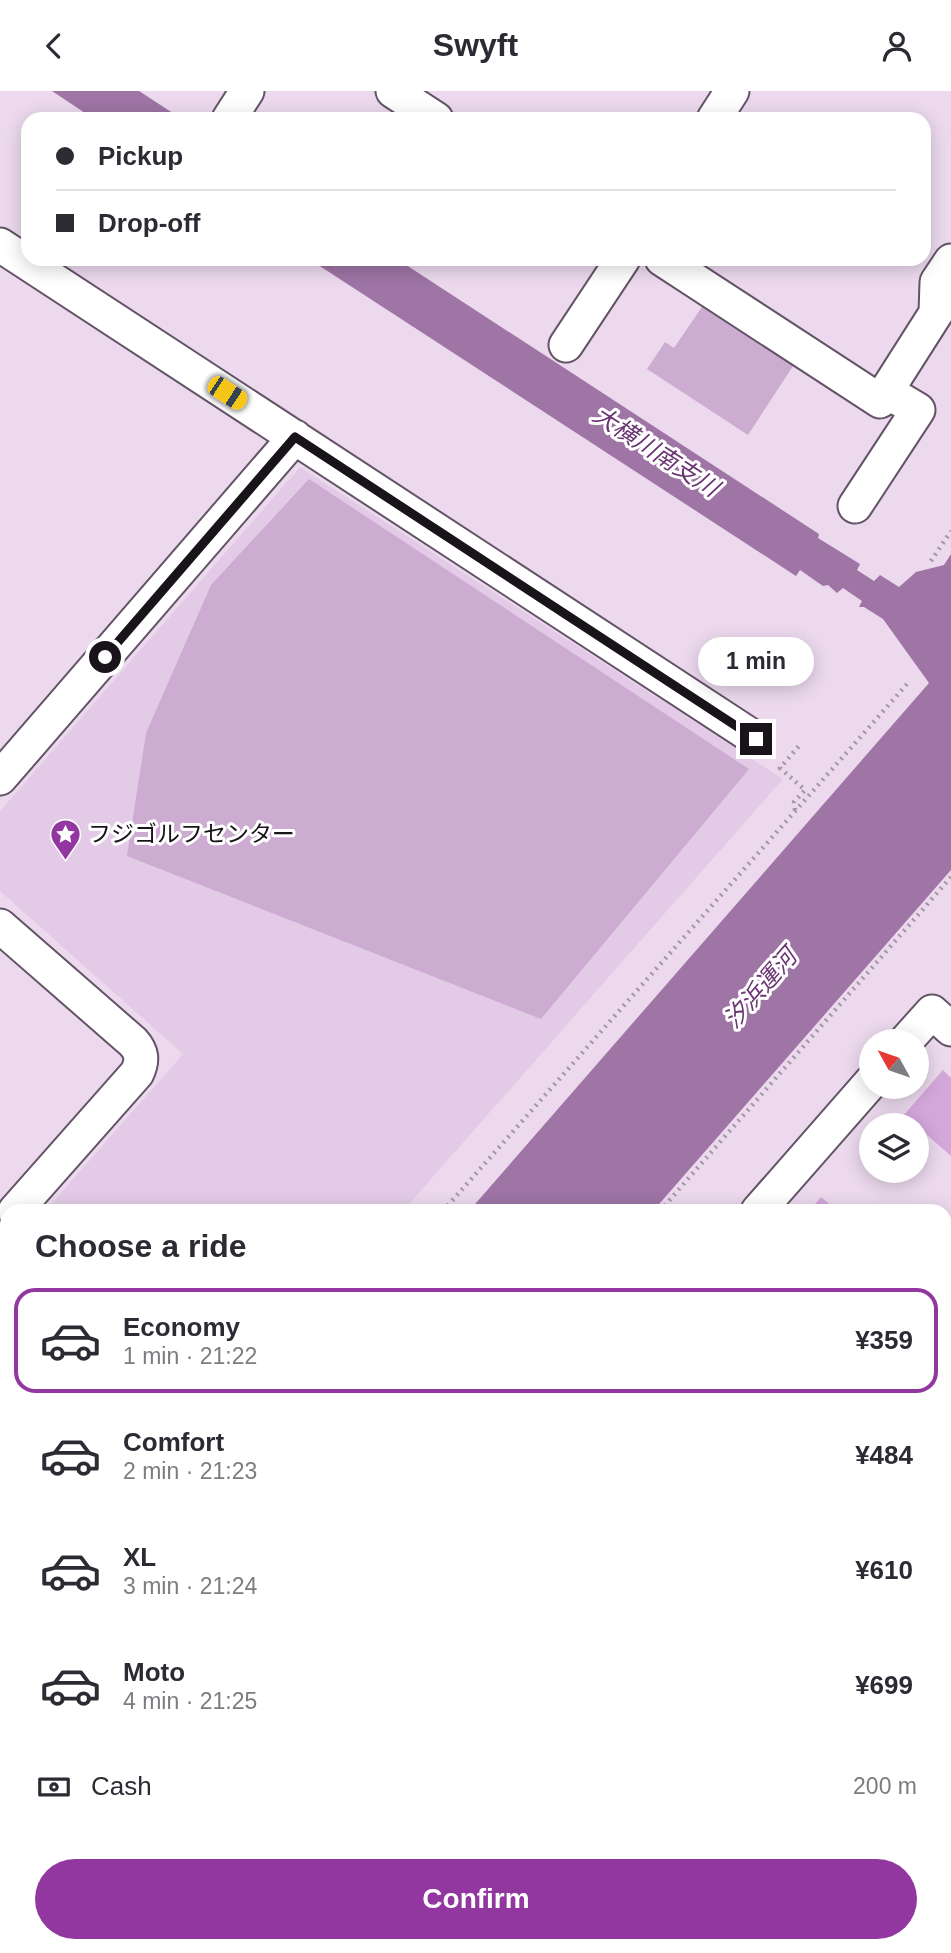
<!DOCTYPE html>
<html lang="en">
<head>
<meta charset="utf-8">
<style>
  :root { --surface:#fff; --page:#f7f7f7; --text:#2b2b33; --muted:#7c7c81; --line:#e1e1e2; --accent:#9236a0 }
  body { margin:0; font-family:Helvetica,"Noto Sans JP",sans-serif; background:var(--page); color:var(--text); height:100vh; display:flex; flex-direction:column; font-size:26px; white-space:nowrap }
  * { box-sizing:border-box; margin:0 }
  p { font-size:23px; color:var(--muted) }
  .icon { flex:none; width:38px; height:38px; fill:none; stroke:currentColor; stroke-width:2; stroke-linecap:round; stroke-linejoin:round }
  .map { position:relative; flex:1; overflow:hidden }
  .sheet { position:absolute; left:0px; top:1113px; width:952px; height:749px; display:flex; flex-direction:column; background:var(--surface); border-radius:21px 21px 0 0; box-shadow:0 4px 18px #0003 }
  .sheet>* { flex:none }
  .top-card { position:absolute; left:21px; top:21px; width:910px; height:154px; border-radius:21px; box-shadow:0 4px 18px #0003; display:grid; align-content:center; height:154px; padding:0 35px; background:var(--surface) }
  .needle { width:46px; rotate:310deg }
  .buttons { position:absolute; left:859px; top:938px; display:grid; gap:14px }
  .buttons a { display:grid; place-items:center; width:70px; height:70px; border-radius:50%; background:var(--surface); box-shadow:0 4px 18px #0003; font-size:35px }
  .end { position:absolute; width:32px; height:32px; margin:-16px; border:9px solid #19131a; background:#fff; box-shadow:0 0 0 4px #fff }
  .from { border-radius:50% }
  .bubble { position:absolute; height:49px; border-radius:24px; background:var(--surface); box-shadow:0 4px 18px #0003; font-size:23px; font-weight:800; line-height:49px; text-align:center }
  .car { position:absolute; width:21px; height:42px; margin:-21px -10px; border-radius:9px; box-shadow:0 0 5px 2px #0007; background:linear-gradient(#f5c518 24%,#345 0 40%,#f5c518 0 76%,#345 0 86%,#f5c518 0) }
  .top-card b { display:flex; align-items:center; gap:24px; height:66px; font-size:26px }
  .top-card b+b { border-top:2px solid var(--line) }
  .top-card i { width:18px; height:18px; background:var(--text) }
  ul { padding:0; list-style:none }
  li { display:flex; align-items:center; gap:21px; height:105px; margin:0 14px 10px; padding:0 21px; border:4px solid transparent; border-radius:21px }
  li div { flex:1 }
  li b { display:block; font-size:26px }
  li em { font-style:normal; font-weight:800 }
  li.current { border-color:var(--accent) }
  li>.icon { width:63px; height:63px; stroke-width:1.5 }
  h2 { padding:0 35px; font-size:32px; line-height:84px }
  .pay { display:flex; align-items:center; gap:18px; height:77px; padding:0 35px; font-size:26px }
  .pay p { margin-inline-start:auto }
  .primary-button { display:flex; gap:14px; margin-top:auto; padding:14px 35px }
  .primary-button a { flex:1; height:80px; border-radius:42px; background:var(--accent); color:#fff; font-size:28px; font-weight:800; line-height:80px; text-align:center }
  header { display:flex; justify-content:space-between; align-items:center; height:91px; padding:0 35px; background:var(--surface); font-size:32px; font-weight:800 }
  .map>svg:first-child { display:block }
  .built { fill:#e3cbe7 }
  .green { fill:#ccadd1 }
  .water { fill:#9e75a5 }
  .building { fill:#d3a7da }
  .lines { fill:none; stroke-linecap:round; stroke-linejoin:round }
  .minor-casing { stroke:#635366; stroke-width:37 }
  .major-casing { stroke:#885e8e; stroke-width:42 }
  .highway-casing { stroke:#885e8e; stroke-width:42 }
  .path { stroke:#a596a6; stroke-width:4.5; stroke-dasharray:2 5; stroke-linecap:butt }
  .minor { stroke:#fff; stroke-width:33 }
  .major { stroke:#dcb6e1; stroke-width:38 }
  .highway { stroke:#c486cd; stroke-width:38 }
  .route { stroke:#19131a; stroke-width:9 }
  .labels { text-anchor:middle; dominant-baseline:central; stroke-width:6; stroke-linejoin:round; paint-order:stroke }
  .poi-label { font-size:23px; fill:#19131a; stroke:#fff; text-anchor:start }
  .water-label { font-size:24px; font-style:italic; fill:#6a3572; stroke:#fff }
</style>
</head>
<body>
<header><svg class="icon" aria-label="back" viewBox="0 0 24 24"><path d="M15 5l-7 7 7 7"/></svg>Swyft<svg class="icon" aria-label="person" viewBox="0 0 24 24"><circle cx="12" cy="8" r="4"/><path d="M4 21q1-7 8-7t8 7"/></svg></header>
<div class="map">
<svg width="951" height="1862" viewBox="0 0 951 1862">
  <rect width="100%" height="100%" fill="#ecd9ee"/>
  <path class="built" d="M300,376L783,688L403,1120H45L183,963L0,800V720Z
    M7,1163V1428L0,1421V1171Z"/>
  <path class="green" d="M706,210L797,269L748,344L647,278L665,251L674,257Z
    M309,388L749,678L541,928L127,765L146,642L211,494Z"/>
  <path class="water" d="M52,0H139L182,28H94Z
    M309,168H397L819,443L818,447L860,473L857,479L874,490L880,484L899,496L916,481L944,474L951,463V779L653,1120H469L929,592L883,528L864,516H859L862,510L843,497L837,502L828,494L823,495L800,479L796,485Z
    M7,1611V1855H30L24,1862H0V1618Z"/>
  <path class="building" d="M943,979L951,987V1065L927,1044L917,1056V1041L919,1039L917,1034H913L903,1025Z
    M821,1106L833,1116L830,1120H809Z
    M951,1220V1310L945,1305V1227Z
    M946,1505L951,1509V1579L945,1575Z
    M951,1728V1862H630L629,1855H945V1736Z
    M64,1855H170L177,1862H58Z"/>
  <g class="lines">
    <defs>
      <path id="minor" d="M393,0L436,28
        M229,28L247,0
        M714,28L732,0
        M0,154L756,648
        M662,168L880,310L936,222L937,191L951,170
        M566,254L623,168
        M855,415L918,319L886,300
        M0,687L295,346
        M0,835L133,951C142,961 143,969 137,982L15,1120
        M906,950L932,921L951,938
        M758,1120L872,990
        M945,1370L951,1375
        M945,1415L951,1408
        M261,1862L267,1855
        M557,1862L563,1855"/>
      <path id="major" d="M0,1607L7,1613
        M338,1855L349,1862"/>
      <path id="highway" d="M0,1493L7,1499
        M0,1536L7,1542
        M0,1582L7,1588
        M369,1855L379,1862
        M430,1855L440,1862
        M506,1855L516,1862"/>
    </defs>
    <use href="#minor" class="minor-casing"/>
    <use href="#major" class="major-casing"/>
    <use href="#highway" class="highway-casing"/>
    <path class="path" d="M931,470L951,440
      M795,719L794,711L805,699L780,677L799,655
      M443,1120L907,593
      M660,1120L951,786
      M0,1439L7,1445
      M202,1862L206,1855"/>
    <use href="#minor" class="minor"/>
    <use href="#major" class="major"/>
    <use href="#highway" class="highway"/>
  </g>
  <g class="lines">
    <path class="route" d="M105,566L295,346L756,648"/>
  </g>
  <defs>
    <symbol id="sight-pin" viewBox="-11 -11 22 30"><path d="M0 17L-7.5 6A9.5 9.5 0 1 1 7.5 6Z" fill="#9236a0" stroke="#fff"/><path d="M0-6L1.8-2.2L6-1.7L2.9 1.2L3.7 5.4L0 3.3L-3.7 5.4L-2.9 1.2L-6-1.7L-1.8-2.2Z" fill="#fff"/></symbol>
  </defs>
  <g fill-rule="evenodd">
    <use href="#sight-pin" x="48" y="726" width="35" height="47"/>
  </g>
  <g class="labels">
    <g class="poi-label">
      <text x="88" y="743">フジゴルフセンター</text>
    </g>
    <g class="water-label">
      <text transform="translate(656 360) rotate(33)">大横川南支川</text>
      <text transform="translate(760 897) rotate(-49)">汐浜運河</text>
    </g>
  </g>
</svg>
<div class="buttons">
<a><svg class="needle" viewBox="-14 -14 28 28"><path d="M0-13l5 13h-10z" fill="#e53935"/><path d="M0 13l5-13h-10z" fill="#7c7c81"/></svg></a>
<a><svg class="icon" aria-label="layers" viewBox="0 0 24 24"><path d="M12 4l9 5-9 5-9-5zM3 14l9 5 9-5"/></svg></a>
</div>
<i class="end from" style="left:105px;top:566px"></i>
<i class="end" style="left:756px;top:648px"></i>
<div class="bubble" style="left:698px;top:546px;width:116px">1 min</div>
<i class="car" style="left:227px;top:302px;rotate:123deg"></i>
<div class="top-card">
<b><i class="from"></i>Pickup</b>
<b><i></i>Drop-off</b>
</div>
<section class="sheet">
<h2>Choose a ride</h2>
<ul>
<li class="current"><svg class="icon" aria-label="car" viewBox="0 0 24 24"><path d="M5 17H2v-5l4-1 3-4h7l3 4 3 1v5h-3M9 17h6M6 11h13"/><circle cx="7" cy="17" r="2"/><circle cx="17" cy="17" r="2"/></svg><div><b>Economy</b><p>1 min · 21:22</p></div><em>¥359</em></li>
<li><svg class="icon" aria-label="car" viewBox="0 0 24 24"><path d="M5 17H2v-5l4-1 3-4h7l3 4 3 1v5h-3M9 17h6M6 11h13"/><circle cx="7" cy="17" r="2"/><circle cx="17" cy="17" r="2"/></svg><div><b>Comfort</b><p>2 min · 21:23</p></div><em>¥484</em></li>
<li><svg class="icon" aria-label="car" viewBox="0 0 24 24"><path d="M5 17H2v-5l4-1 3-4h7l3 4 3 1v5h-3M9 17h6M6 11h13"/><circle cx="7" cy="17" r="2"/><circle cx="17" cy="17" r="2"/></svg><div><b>XL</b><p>3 min · 21:24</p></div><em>¥610</em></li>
<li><svg class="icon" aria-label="car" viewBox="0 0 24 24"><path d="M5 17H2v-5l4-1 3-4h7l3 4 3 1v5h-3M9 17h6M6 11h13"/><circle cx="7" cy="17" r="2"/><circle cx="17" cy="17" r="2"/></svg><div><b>Moto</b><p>4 min · 21:25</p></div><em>¥699</em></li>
</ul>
<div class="pay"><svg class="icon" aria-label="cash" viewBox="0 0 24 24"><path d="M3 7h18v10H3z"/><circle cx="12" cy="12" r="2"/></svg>Cash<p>200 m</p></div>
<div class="primary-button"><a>Confirm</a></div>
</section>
</div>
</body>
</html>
